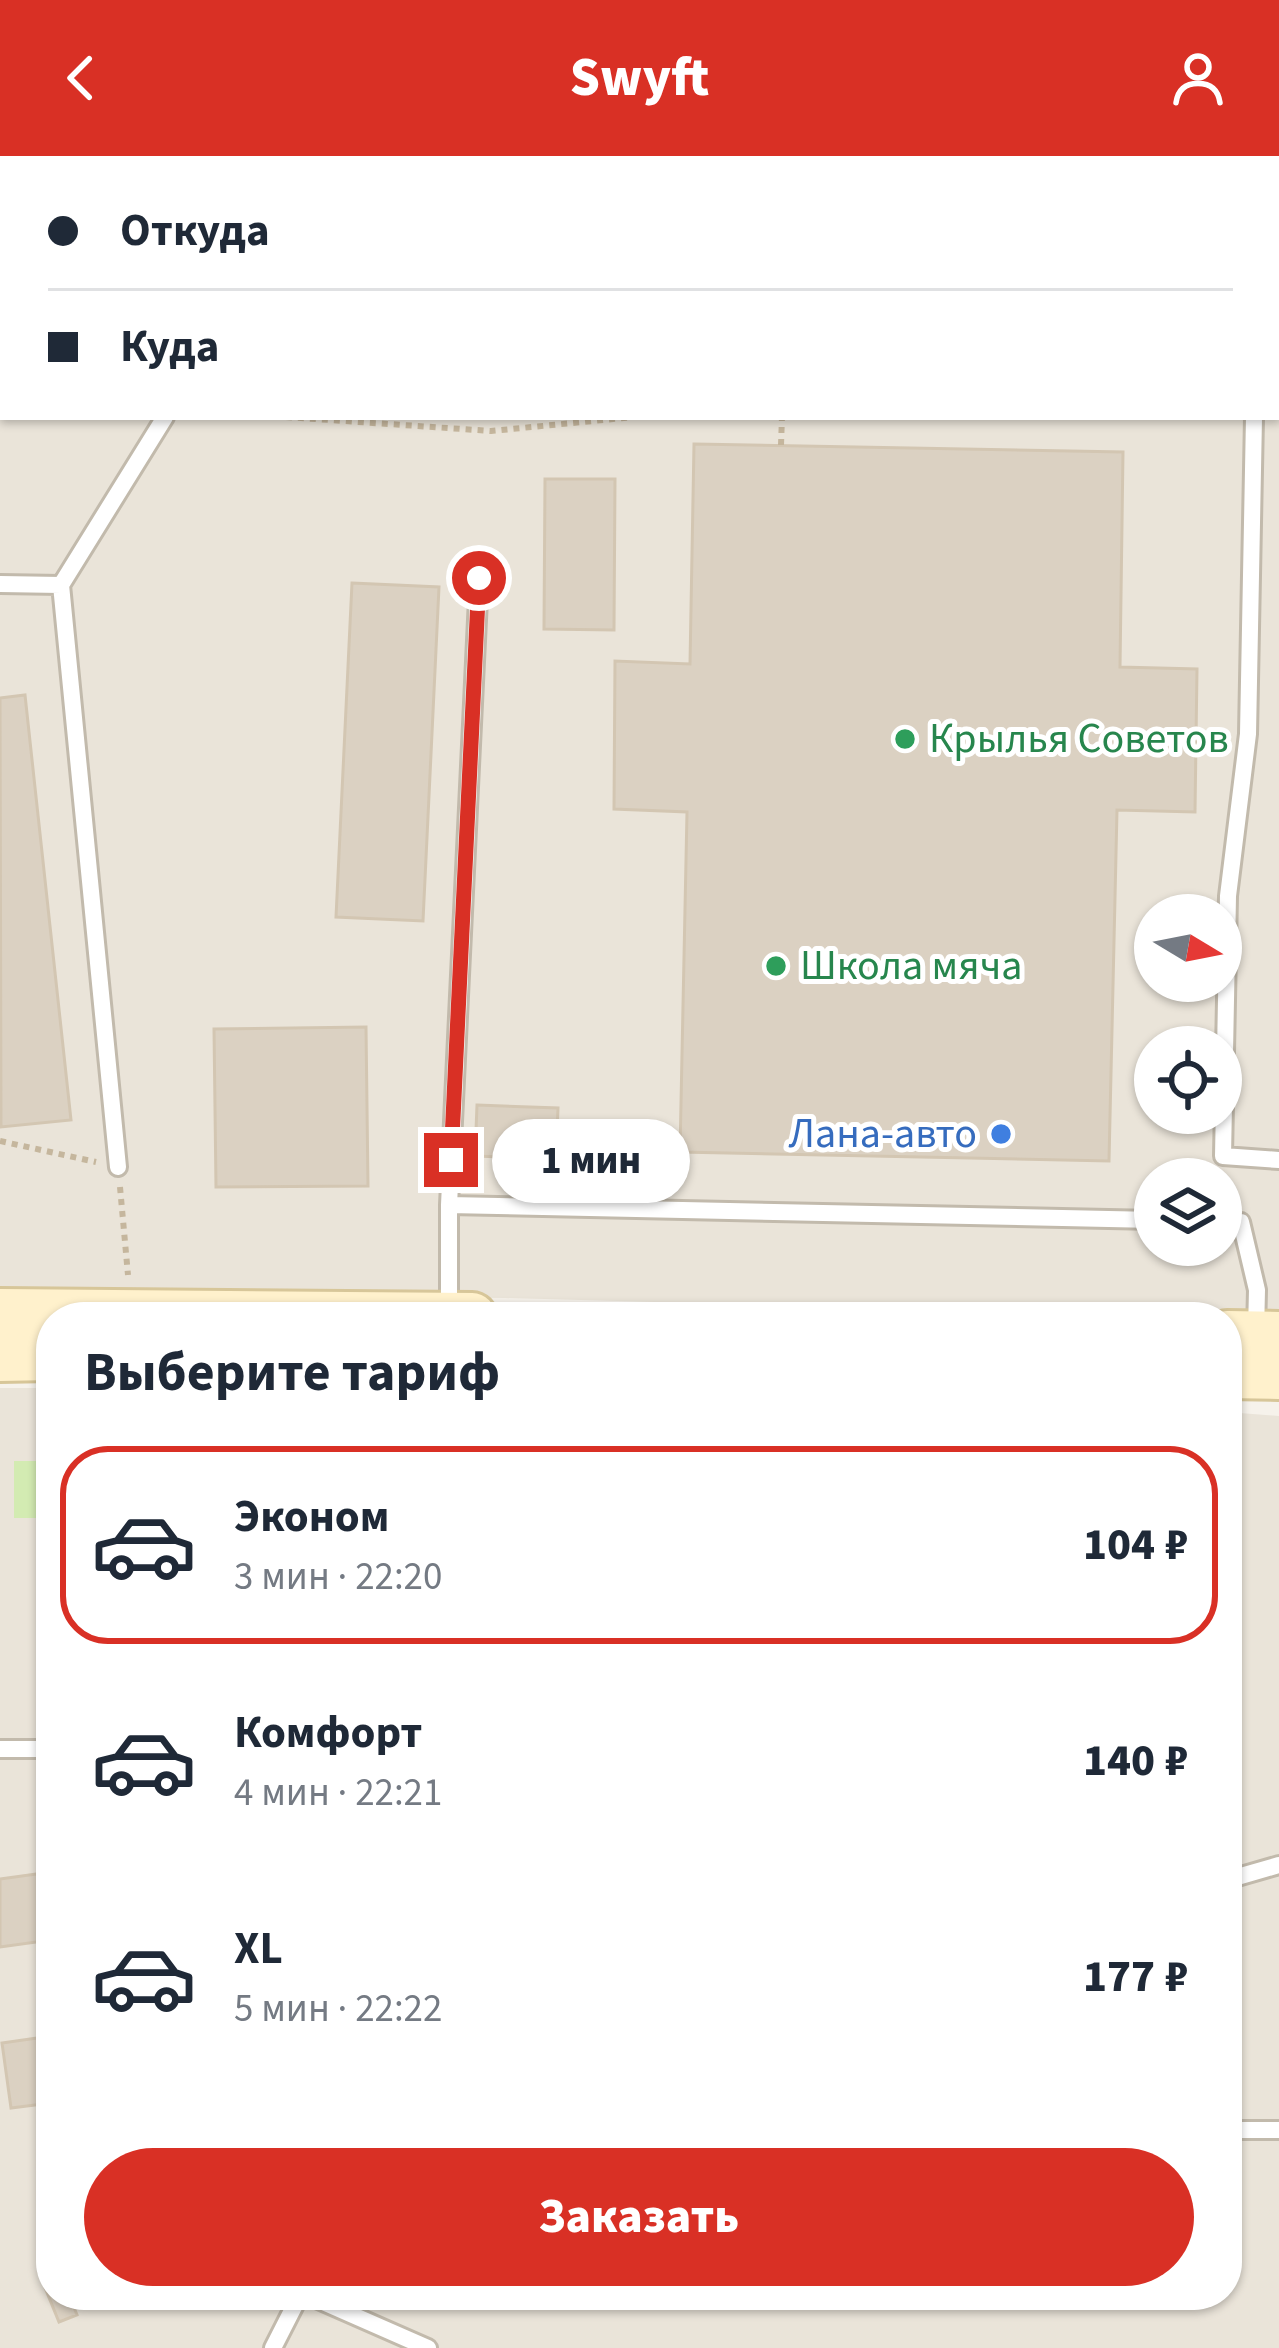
<!DOCTYPE html>
<html lang="ru">
<head>
<meta charset="utf-8">
<style>
  :root { --surface:#fff; --page:#f6f6f7; --text:#1f2937; --muted:#747a83; --line:#e0e1e3; --accent:#d93025 }
  body { margin:0; font-family:"Source Sans 3",sans-serif; background:var(--page); color:var(--text); height:100vh; display:flex; flex-direction:column; font-size:45px; white-space:nowrap }
  * { box-sizing:border-box; margin:0 }
  p { font-size:39px; color:var(--muted) }
  .icon { flex:none; width:66px; height:66px; fill:none; stroke:currentColor; stroke-width:2; stroke-linecap:round; stroke-linejoin:round }
  .map { position:relative; flex:1; overflow:hidden }
  .drawer { position:absolute; left:36px; top:1146px; width:1206px; height:1008px; display:flex; flex-direction:column; background:var(--surface); border-radius:48px; box-shadow:0 3px 9px #0004 }
  .drawer>* { flex:none }
  .top-card { position:absolute; left:0px; top:0px; width:1281px; height:264px; box-shadow:0 3px 9px #0004; display:grid; align-content:center; height:264px; padding:0 48px; background:var(--surface) }
  .needle { width:78px; rotate:100deg }
  .buttons { position:absolute; left:1134px; top:738px; display:grid; gap:24px }
  .buttons a { display:grid; place-items:center; width:108px; height:108px; border-radius:50%; background:var(--surface); box-shadow:0 3px 9px #0004; font-size:60px }
  .end { position:absolute; width:54px; height:54px; margin:-27px; border:15px solid #d93025; background:#fff; box-shadow:0 0 0 6px #fff }
  .from { border-radius:50% }
  .bubble { position:absolute; height:84px; border-radius:42px; background:var(--surface); box-shadow:0 3px 9px #0004; font-size:39px; font-weight:800; line-height:84px; text-align:center }
  .top-card b { display:flex; align-items:center; gap:42px; height:114px; font-size:45px }
  .top-card b+b { border-top:3px solid var(--line) }
  .top-card i { width:30px; height:30px; background:var(--text) }
  ul { padding:0; list-style:none }
  li { display:flex; align-items:center; gap:36px; height:198px; margin:0 24px 18px; padding:0 24px; border:6px solid transparent; border-radius:48px }
  li div { flex:1 }
  li b { display:block; font-size:45px }
  li em { font-style:normal; font-weight:800 }
  li.selected { border-color:var(--accent) }
  li>.icon { width:108px; height:108px; stroke-width:1.5 }
  h2 { padding:0 48px; font-size:54px; line-height:144px }
  .button { display:flex; gap:24px; margin-top:auto; padding:24px 48px }
  .button a { flex:1; height:138px; border-radius:72px; background:var(--accent); color:#fff; font-size:48px; font-weight:800; line-height:138px; text-align:center }
  header { display:flex; justify-content:space-between; align-items:center; height:156px; padding:0 48px; background:var(--accent); color:#fff; font-size:54px; font-weight:800 }
  .map>svg:first-child { display:block }
  .residential { fill:#eae4d9; fill-rule:evenodd }
  .education { fill:#efe7d4 }
  .green { fill:#d3ebb2 }
  .building { fill:#dbd1c2; stroke:#d3c6b2; stroke-width:3 }
  .lines { fill:none; stroke-linecap:round; stroke-linejoin:round }
  .lane-casing { stroke:#c2baac; stroke-width:22 }
  .secondary-casing { stroke:#d7c699; stroke-width:54 }
  .path { stroke:#c5b69d; stroke-width:6; stroke-dasharray:6 6; stroke-linecap:butt }
  .lane { stroke:#fff; stroke-width:16 }
  .secondary { stroke:#fff1cc; stroke-width:48 }
  .route { stroke:#d93025; stroke-width:15 }
  .leisure-dot { fill:#2e9e5b; stroke:#fff; stroke-width:4.5 }
  .shop-dot { fill:#3f7fe0; stroke:#fff; stroke-width:4.5 }
  .labels { text-anchor:middle; dominant-baseline:central; stroke-width:10; stroke-linejoin:round; paint-order:stroke }
  .leisure-label { font-size:42px; fill:#27864d; stroke:#fff; text-anchor:start }
  .shop-label { font-size:42px; fill:#366cbe; stroke:#fff; text-anchor:end }
</style>
</head>
<body>
<header><svg class="icon" aria-label="back" viewBox="0 0 24 24"><path d="M15 5l-7 7 7 7"/></svg>Swyft<svg class="icon" aria-label="person" viewBox="0 0 24 24"><circle cx="12" cy="8" r="4"/><path d="M4 21q1-7 8-7t8 7"/></svg></header>
<div class="map">
<svg width="1279" height="2192" viewBox="0 0 1279 2192">
  <rect width="100%" height="100%" fill="#f6f2eb"/>
  <path class="residential" d="M0,0H1279V1163L505,1142L0,1137ZM3,3H1278V261H3ZM1155,759H1221V825H1155ZM1155,891H1221V957H1155ZM1155,1023H1221V1089H1155Z
    M0,1232H51V2139H1227V1256L1279,1260V2192H0Z"/>
  <path class="education" d="M293,0H588L293,3Z"/>
  <path class="green" d="M14,1305H51V1362H14Z"/>
  <path class="building" d="M822,0H890L822,3Z
    M694,288L1123,296L1120,511L1197,513L1195,656L1117,654L1109,1005L680,996L687,656L614,653L615,505L690,508Z
    M545,323H615L614,474L544,473Z
    M352,427L439,431L423,765L336,761Z
    M25,539L71,964L1,971L0,542Z
    M366,871L368,1030L216,1031L214,873Z
    M477,949L558,952L556,1003L475,1000Z
    M38,1522H51V1555H39Z
    M51,1716V1784L0,1791V1723Z
    M51,1880V1947L11,1952L2,1887Z
    M51,2111V2139H69L77,2159L59,2166L39,2117Z
    M700,2139H758L755,2151Z"/>
  <g class="lines">
    <defs>
      <path id="lane" d="M241,3V0
        M1012,3V0
        M1254,261L1248,578L1228,740L1223,1000L1279,1004
        M0,428L61,429
        M118,1011L61,429L165,261
        M449,1049L1155,1064
        M1221,1066H1241L1257,1134L1256,1175
        M449,1158V1049L479,422
        M0,1593H51
        M1227,1724L1279,1709
        M1227,1974H1279
        M307,2139L428,2192
        M273,2192L300,2139"/>
      <path id="secondary" d="M0,1157L472,1161
        M1227,1179L1279,1180
        M0,1201L51,1200
        M1227,1218L1279,1219"/>
    </defs>
    <use href="#lane" class="lane-casing"/>
    <use href="#secondary" class="secondary-casing"/>
    <path class="path" d="M286,261L491,275L634,261
      M781,289L782,261
      M0,985L96,1006
      M120,1031L128,1119"/>
    <use href="#lane" class="lane"/>
    <use href="#secondary" class="secondary"/>
  </g>
  <g class="lines">
    <path class="route" d="M451,1004L479,422"/>
  </g>
  <g class="leisure-dot">
    <circle cx="905" cy="583" r="12"/>
    <circle cx="776" cy="810" r="12"/>
  </g>
  <circle class="shop-dot" cx="1001" cy="978" r="12"/>
  <g class="labels">
    <g class="leisure-label">
      <text x="929" y="583">Крылья Советов</text>
      <text x="800" y="810">Школа мяча</text>
    </g>
    <g class="shop-label">
      <text x="977" y="978">Лана-авто</text>
    </g>
  </g>
</svg>
<div class="buttons">
<a><svg class="needle" viewBox="-14 -14 28 28"><path d="M0-13l5 13h-10z" fill="#e53935"/><path d="M0 13l5-13h-10z" fill="#747a83"/></svg></a>
<a><svg class="icon" aria-label="locate" viewBox="0 0 24 24"><circle cx="12" cy="12" r="6"/><path d="M12 2v4M12 18v4M2 12h4M18 12h4"/></svg></a>
<a><svg class="icon" aria-label="layers" viewBox="0 0 24 24"><path d="M12 4l9 5-9 5-9-5zM3 14l9 5 9-5"/></svg></a>
</div>
<i class="end from" style="left:479px;top:422px"></i>
<i class="end" style="left:451px;top:1004px"></i>
<div class="bubble" style="left:492px;top:963px;width:198px">1 мин</div>
<div class="top-card">
<b><i class="from"></i>Откуда</b>
<b><i></i>Куда</b>
</div>
<section class="drawer">
<h2>Выберите тариф</h2>
<ul>
<li class="selected"><svg class="icon" aria-label="car" viewBox="0 0 24 24"><path d="M5 17H2v-5l4-1 3-4h7l3 4 3 1v5h-3M9 17h6M6 11h13"/><circle cx="7" cy="17" r="2"/><circle cx="17" cy="17" r="2"/></svg><div><b>Эконом</b><p>3 мин · 22:20</p></div><em>104 ₽</em></li>
<li><svg class="icon" aria-label="car" viewBox="0 0 24 24"><path d="M5 17H2v-5l4-1 3-4h7l3 4 3 1v5h-3M9 17h6M6 11h13"/><circle cx="7" cy="17" r="2"/><circle cx="17" cy="17" r="2"/></svg><div><b>Комфорт</b><p>4 мин · 22:21</p></div><em>140 ₽</em></li>
<li><svg class="icon" aria-label="car" viewBox="0 0 24 24"><path d="M5 17H2v-5l4-1 3-4h7l3 4 3 1v5h-3M9 17h6M6 11h13"/><circle cx="7" cy="17" r="2"/><circle cx="17" cy="17" r="2"/></svg><div><b>XL</b><p>5 мин · 22:22</p></div><em>177 ₽</em></li>
</ul>
<div class="button"><a>Заказать</a></div>
</section>
</div>
</body>
</html>
